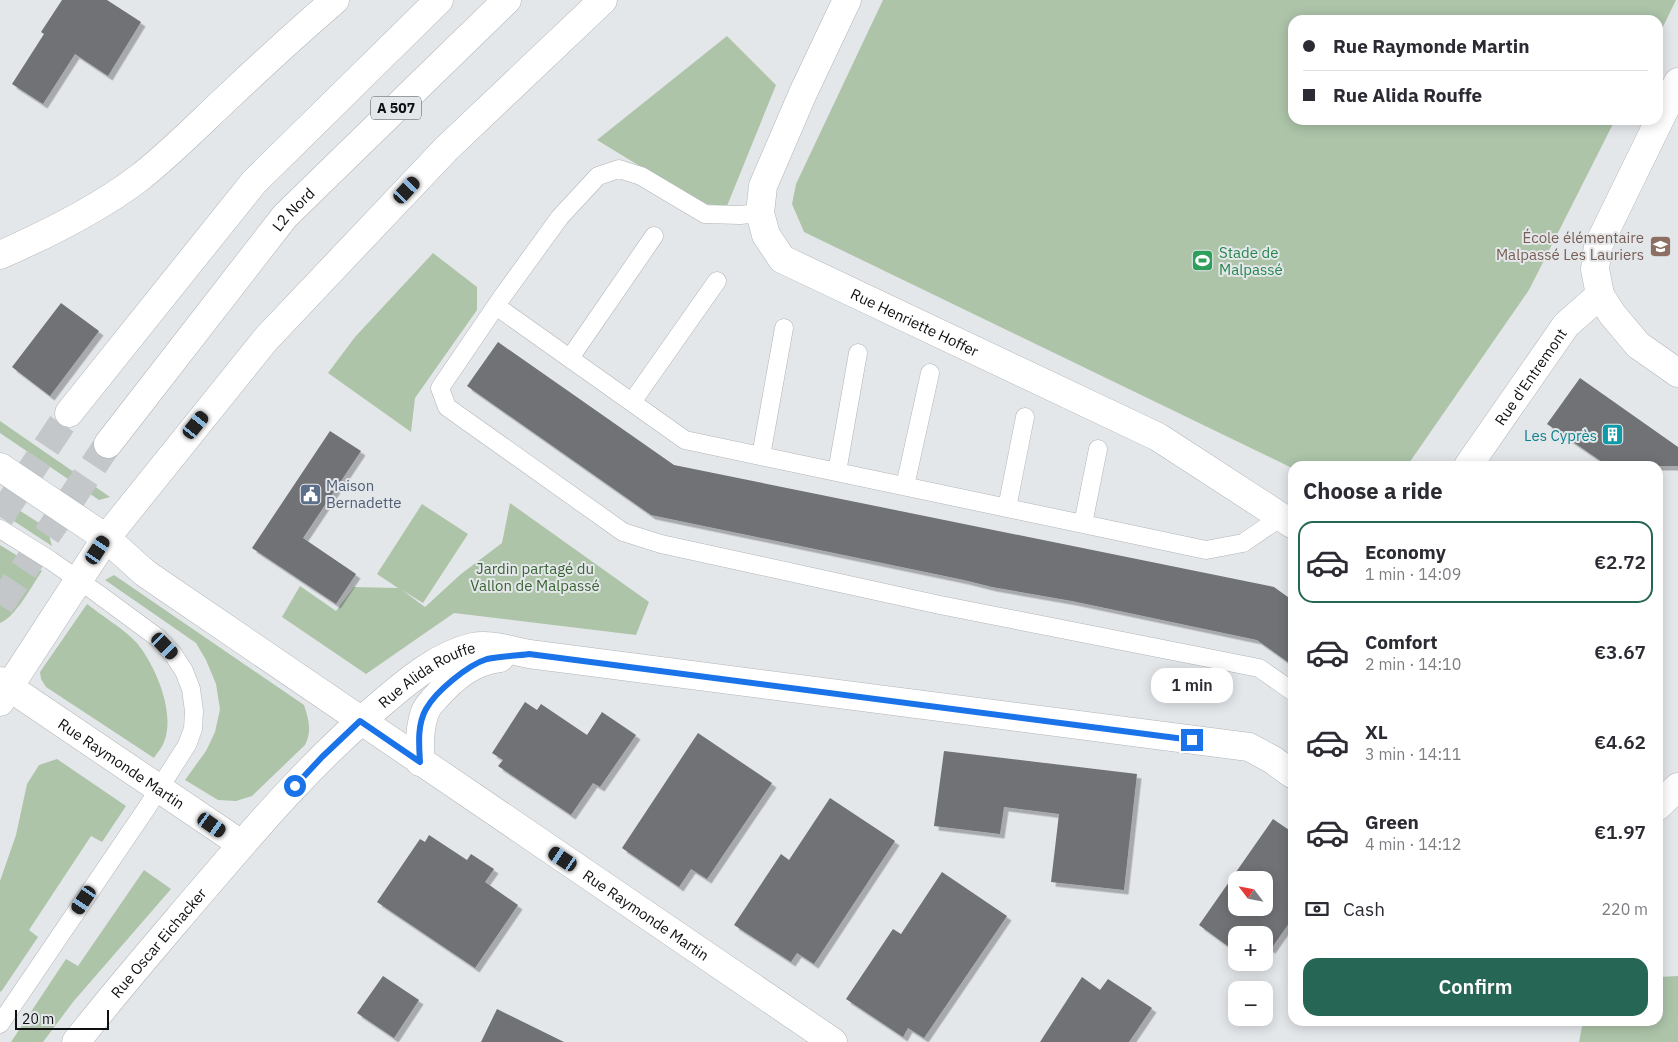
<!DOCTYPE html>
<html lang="en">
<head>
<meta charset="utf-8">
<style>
  :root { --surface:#fff; --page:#f2f2f3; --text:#2b2b33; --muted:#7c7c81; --line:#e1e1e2; --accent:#256654 }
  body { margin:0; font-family:"IBM Plex Sans",sans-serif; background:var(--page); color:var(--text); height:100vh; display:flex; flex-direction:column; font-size:19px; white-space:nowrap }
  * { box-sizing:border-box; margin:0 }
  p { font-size:16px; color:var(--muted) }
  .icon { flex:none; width:28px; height:28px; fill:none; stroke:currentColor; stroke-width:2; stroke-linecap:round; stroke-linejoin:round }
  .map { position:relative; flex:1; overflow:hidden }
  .sheet { position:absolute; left:1288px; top:461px; width:375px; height:565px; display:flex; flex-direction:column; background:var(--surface); border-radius:15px; box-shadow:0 2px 12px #0003 }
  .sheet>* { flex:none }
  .guide { position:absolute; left:1288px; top:15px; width:375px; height:110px; border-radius:15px; box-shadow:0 2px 12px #0003; display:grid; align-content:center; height:110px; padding:0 15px; background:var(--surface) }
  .needle { width:32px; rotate:302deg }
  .controls { position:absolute; left:1228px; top:871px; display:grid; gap:10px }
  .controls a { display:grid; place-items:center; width:45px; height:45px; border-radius:10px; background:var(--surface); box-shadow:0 2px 12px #0003; font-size:25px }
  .scale { position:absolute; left:15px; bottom:12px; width:94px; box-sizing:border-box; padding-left:5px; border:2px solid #0f1011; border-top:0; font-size:14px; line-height:18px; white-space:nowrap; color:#0f1011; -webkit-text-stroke:4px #e4e7ea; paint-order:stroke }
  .end { position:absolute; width:22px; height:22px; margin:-11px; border:6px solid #1a73e8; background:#fff; box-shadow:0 0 0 2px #fff }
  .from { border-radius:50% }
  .bubble { position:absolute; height:35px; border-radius:15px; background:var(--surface); box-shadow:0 2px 12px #0003; font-size:16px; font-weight:600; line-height:35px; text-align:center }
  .car { position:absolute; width:15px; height:30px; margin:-15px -8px; border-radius:6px; box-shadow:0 0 4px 1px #0007; background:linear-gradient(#222 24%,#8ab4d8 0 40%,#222 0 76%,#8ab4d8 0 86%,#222 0) }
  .guide b { display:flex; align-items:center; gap:18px; height:48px; font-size:19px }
  .guide b+b { border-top:1px solid var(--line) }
  .guide i { width:12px; height:12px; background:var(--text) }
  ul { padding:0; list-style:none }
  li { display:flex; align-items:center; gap:15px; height:82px; margin:0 10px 8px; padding:0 5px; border:2px solid transparent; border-radius:15px }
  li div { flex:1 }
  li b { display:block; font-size:19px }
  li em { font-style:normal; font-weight:600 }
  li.active { border-color:var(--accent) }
  li>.icon { width:45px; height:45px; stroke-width:1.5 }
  h2 { padding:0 15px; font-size:22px; line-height:60px }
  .pay { display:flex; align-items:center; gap:12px; height:55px; padding:0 15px; font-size:19px }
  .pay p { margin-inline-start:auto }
  .action { display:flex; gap:10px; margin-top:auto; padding:10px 15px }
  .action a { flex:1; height:58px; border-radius:15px; background:var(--accent); color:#fff; font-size:20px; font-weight:600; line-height:58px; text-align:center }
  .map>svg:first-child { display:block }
  .green { fill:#adc4a9 }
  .building { fill:#6f7274; fill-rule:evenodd; filter:url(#shadow) }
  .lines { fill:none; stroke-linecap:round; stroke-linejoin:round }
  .motorway-tunnel { stroke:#c4c7c9; stroke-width:28; stroke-dasharray:28 14; stroke-linecap:butt }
  .service-casing { stroke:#b1b4b7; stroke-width:19 }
  .minor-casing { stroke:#b1b4b7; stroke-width:29 }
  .secondary-casing { stroke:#b1b4b7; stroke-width:29 }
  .motorway-casing { stroke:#b1b4b7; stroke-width:29 }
  .service { stroke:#fff; stroke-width:18 }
  .minor { stroke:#fff; stroke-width:28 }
  .secondary { stroke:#fff; stroke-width:28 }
  .motorway { stroke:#fff; stroke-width:28 }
  .route { stroke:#1a73e8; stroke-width:6 }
  .labels { text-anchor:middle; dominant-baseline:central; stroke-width:4; stroke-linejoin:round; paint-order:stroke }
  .shield { fill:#e4e7ea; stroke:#4f5052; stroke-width:1 }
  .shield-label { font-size:14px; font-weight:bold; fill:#0f1011 }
  .street-label { font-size:15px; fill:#0f1011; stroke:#e4e7ea }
  .education-label { font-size:15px; fill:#785e54; stroke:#e4e7ea; text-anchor:end }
  .leisure-label { font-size:15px; fill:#27864d; stroke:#e4e7ea; text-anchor:start }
  .culture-label { font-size:15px; fill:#0d838f; stroke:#e4e7ea; text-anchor:end }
  .service-label { font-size:15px; fill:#4e5e75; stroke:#e4e7ea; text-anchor:start }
  .park-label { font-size:15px; fill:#396433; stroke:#e4e7ea }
</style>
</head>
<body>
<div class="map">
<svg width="1678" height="1042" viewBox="0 0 1678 1042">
  <defs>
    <filter id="shadow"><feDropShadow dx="4.5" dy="4.5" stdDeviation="0" flood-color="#0004"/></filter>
  </defs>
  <rect width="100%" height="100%" fill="#e4e7ea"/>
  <path class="green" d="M883,0H1676L1658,37V20H1292V120H1615L1529,290L1407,466H1292V468L804,232L792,204L796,184Z
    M727,36L776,85L727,206L702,204L597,140Z
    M433,253L477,287V310L415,398L411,432L328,373L355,337Z
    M0,421L110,497L99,500L0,433Z
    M0,498L47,528L52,546L0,512Z
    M510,503L649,602L636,635L454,613L366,674L282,617L300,586L336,611L354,587L398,588L377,574L422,504L468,534L423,603L402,590L425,607L461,574L502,543Z
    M0,545L42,571C32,585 16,617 0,623Z
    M114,575L304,705C309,720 312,731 305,745L252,796L236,801L218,800L185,780L206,751L215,732L220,709L216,684L206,660L196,643L105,580Z
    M87,604C101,615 125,630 136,642C155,664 176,713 164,742C162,748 157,753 154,758L46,687L41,679L40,672Z
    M57,759L126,806L102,842L91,836L29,930L38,937L1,992L0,991V881L16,835L27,784L39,765Z
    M144,870L171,889L73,1002L43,1042H11L66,959L78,966Z
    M1678,976V1042H1579L1583,1021H1658V977Z"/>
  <path class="building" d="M62,0H107L141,22L108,76L75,54L43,104L12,84L44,34L41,32Z
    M61,303L99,331L50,396L12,367Z
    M498,342L674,465L1274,587L1292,600V665L1257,640L1072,601L992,587L964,580L651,515L467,386Z
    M1580,378L1678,447V466H1608L1547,424Z
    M330,431L361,451L303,538L356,574L336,604L252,548Z
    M525,702L537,710L541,704L587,735L602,712L636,735L600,787L593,783L571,815L498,766L503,760L492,753Z
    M698,733L772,783L707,879L691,869L679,887L622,848Z
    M944,751L1137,774L1124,890L1051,882L1059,814L1004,807L1000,834L934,826Z
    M830,798L895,841L814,964L797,953L791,962L734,925L781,854L789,860Z
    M1273,819L1292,832V919L1271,949L1267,947L1264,951V935H1236V952L1199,925ZM1236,880H1264V908H1236Z
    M429,835L467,860L471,854L494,869L485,882L518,905L475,968L377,902L420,839L425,842Z
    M942,872L1007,916L924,1038L908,1028L903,1037L846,999L893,929L901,934Z
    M383,976L419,1000L394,1038L357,1013Z
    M1082,977L1100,990L1108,979L1152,1008L1129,1042H1040Z
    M497,1009L564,1042H481Z"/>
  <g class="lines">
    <path class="motorway-tunnel" d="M0,517L69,413
      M0,605L108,444"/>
    <defs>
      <path id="service" d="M760,213L740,215L705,214L641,176L619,169L598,176L560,217L502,297L440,388L447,407L623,532L661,544L940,605L1259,668L1292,691
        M496,306L685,440L1206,550L1243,543L1281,517
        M570,358L654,236
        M632,402L717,281
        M761,456L784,328
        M837,472L858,353
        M905,486L930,373
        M1007,508L1025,417
        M1083,524L1098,449
        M0,529L50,560L97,593L158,638L173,654L184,671L191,689L194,711L193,729L187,745L146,809L0,1024"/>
      <g id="minor">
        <path id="s1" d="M847,0L803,93L763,186L760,213L766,235L782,259L1158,437L1292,524"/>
        <path d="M1678,82L1598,246L1595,269L1600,295L1612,314L1638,345L1678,373"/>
        <path id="s2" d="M1468,466L1566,325L1600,295"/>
        <path id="s3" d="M106,538L145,573L158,582L833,1042"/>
        <path id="s4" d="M9,687L241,844"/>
        <path d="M420,762C420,744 419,729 425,712C427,706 432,702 436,697C454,677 473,661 500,658"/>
        <path d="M1658,806L1678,787"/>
        <path id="s5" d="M76,1042C109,1000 143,960 178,919C243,843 306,766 383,702C410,679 439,655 473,647C490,643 512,651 529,654L1249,747L1273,760L1292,774"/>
      </g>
      <path id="secondary" d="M0,467L106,538L9,687L0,681"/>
      <g id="motorway">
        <path d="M0,255C48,234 97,210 139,178C170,154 199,124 228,97C263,64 298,32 335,0"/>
        <path d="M69,413L254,182L439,0"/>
        <path id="s6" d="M108,444L285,216L507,0"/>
        <path d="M106,538L266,339L446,149L603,0"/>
        <path d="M0,702L9,687"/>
      </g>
    </defs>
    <use href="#service" class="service-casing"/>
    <use href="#minor" class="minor-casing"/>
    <use href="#secondary" class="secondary-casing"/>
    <use href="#motorway" class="motorway-casing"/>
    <use href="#service" class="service"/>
    <use href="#minor" class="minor"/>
    <use href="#secondary" class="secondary"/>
    <use href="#motorway" class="motorway"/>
  </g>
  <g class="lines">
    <path class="route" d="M295,786L322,757L360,721L420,762C419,745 417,725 426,709C436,691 468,665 487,659C501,656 516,656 529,654L1192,740"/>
  </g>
  <defs>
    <symbol id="school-square" viewBox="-11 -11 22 22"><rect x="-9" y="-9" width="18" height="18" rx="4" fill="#8d6e63" stroke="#e4e7ea"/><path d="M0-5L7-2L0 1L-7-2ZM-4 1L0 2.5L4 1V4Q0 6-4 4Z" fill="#fff"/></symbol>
    <symbol id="stadium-square" viewBox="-11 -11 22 22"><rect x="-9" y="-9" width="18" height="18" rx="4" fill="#2e9e5b" stroke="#e4e7ea"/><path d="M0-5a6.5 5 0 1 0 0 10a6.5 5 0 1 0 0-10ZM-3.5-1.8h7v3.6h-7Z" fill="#fff"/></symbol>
    <symbol id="building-square" viewBox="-11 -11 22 22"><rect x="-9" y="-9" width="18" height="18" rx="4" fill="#0f9aa8" stroke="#e4e7ea"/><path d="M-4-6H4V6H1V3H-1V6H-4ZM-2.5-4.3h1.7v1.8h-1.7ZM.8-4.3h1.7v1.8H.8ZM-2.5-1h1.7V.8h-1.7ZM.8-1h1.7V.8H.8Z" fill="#fff"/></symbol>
    <symbol id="civic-square" viewBox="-11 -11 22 22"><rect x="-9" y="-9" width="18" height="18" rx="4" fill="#5c6f8a" stroke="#e4e7ea"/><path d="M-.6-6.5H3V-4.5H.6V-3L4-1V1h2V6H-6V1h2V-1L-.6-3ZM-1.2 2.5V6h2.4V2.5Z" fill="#fff"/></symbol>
  </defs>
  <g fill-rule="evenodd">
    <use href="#school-square" x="1648" y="234" width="25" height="25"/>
    <use href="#stadium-square" x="1190" y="248" width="25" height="25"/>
    <use href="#building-square" x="1600" y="422" width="25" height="25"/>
    <use href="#civic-square" x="298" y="482" width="25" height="25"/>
  </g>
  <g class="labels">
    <rect class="shield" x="371" y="96.5" width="50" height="23" rx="4"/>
    <g class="shield-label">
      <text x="396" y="108">A 507</text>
    </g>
    <g class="street-label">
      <text stroke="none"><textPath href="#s6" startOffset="299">L2 Nord</textPath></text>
      <text stroke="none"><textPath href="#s1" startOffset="430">Rue Henriette Hoffer</textPath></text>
      <text stroke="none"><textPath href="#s2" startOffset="109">Rue d'Entremont</textPath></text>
      <text stroke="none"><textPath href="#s5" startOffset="511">Rue Alida Rouffe</textPath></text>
      <text stroke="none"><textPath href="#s4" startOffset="136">Rue Raymonde Martin</textPath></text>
      <text stroke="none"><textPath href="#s3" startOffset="659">Rue Raymonde Martin</textPath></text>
      <text stroke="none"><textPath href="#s5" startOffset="129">Rue Oscar Eichacker</textPath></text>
    </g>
    <g class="education-label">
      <text x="1644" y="237">École élémentaire<tspan x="1644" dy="17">Malpassé Les Lauriers</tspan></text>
    </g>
    <g class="leisure-label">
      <text x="1219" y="252">Stade de<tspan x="1219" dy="17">Malpassé</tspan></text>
    </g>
    <g class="culture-label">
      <text x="1597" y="435">Les Cyprès</text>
    </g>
    <g class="service-label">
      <text x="326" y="485">Maison<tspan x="326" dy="17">Bernadette</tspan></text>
    </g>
    <g class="park-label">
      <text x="535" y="568">Jardin partagé du<tspan x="535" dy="17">Vallon de Malpassé</tspan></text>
    </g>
  </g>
</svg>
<div class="controls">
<a><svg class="needle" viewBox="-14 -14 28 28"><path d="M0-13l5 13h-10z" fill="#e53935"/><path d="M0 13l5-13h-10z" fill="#7c7c81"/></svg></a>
<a>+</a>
<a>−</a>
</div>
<div class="scale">20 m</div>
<i class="end from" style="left:295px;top:786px"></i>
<i class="end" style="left:1192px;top:740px"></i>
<div class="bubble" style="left:1151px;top:668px;width:82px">1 min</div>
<i class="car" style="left:407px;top:190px;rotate:43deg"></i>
<i class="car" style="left:196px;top:425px;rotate:39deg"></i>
<i class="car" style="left:98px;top:550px;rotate:33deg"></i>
<i class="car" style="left:165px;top:646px;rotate:136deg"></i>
<i class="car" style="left:212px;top:825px;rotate:125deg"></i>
<i class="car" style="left:563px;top:859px;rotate:304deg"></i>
<i class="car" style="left:84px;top:900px;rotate:214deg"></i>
<div class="guide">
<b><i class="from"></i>Rue Raymonde Martin</b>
<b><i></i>Rue Alida Rouffe</b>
</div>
<section class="sheet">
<h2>Choose a ride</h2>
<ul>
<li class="active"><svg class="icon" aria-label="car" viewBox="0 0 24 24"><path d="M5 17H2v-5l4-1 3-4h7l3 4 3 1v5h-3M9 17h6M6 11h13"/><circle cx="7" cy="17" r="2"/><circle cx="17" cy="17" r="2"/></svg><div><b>Economy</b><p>1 min · 14:09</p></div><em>€2.72</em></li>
<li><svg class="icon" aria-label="car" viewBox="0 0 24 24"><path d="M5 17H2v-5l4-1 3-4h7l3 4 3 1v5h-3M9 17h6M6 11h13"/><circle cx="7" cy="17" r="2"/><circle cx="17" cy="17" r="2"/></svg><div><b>Comfort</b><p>2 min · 14:10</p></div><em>€3.67</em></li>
<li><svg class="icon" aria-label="car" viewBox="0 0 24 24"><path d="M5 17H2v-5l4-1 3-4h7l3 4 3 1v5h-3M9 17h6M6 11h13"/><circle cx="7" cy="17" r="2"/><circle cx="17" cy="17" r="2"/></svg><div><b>XL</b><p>3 min · 14:11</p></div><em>€4.62</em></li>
<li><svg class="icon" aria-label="car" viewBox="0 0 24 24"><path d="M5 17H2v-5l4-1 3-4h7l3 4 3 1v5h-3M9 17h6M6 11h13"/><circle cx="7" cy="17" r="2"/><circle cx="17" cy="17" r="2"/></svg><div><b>Green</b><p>4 min · 14:12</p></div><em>€1.97</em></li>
</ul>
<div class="pay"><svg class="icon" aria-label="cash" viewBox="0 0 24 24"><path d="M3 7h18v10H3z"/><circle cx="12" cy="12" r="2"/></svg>Cash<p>220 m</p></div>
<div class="action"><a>Confirm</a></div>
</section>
</div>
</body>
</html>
